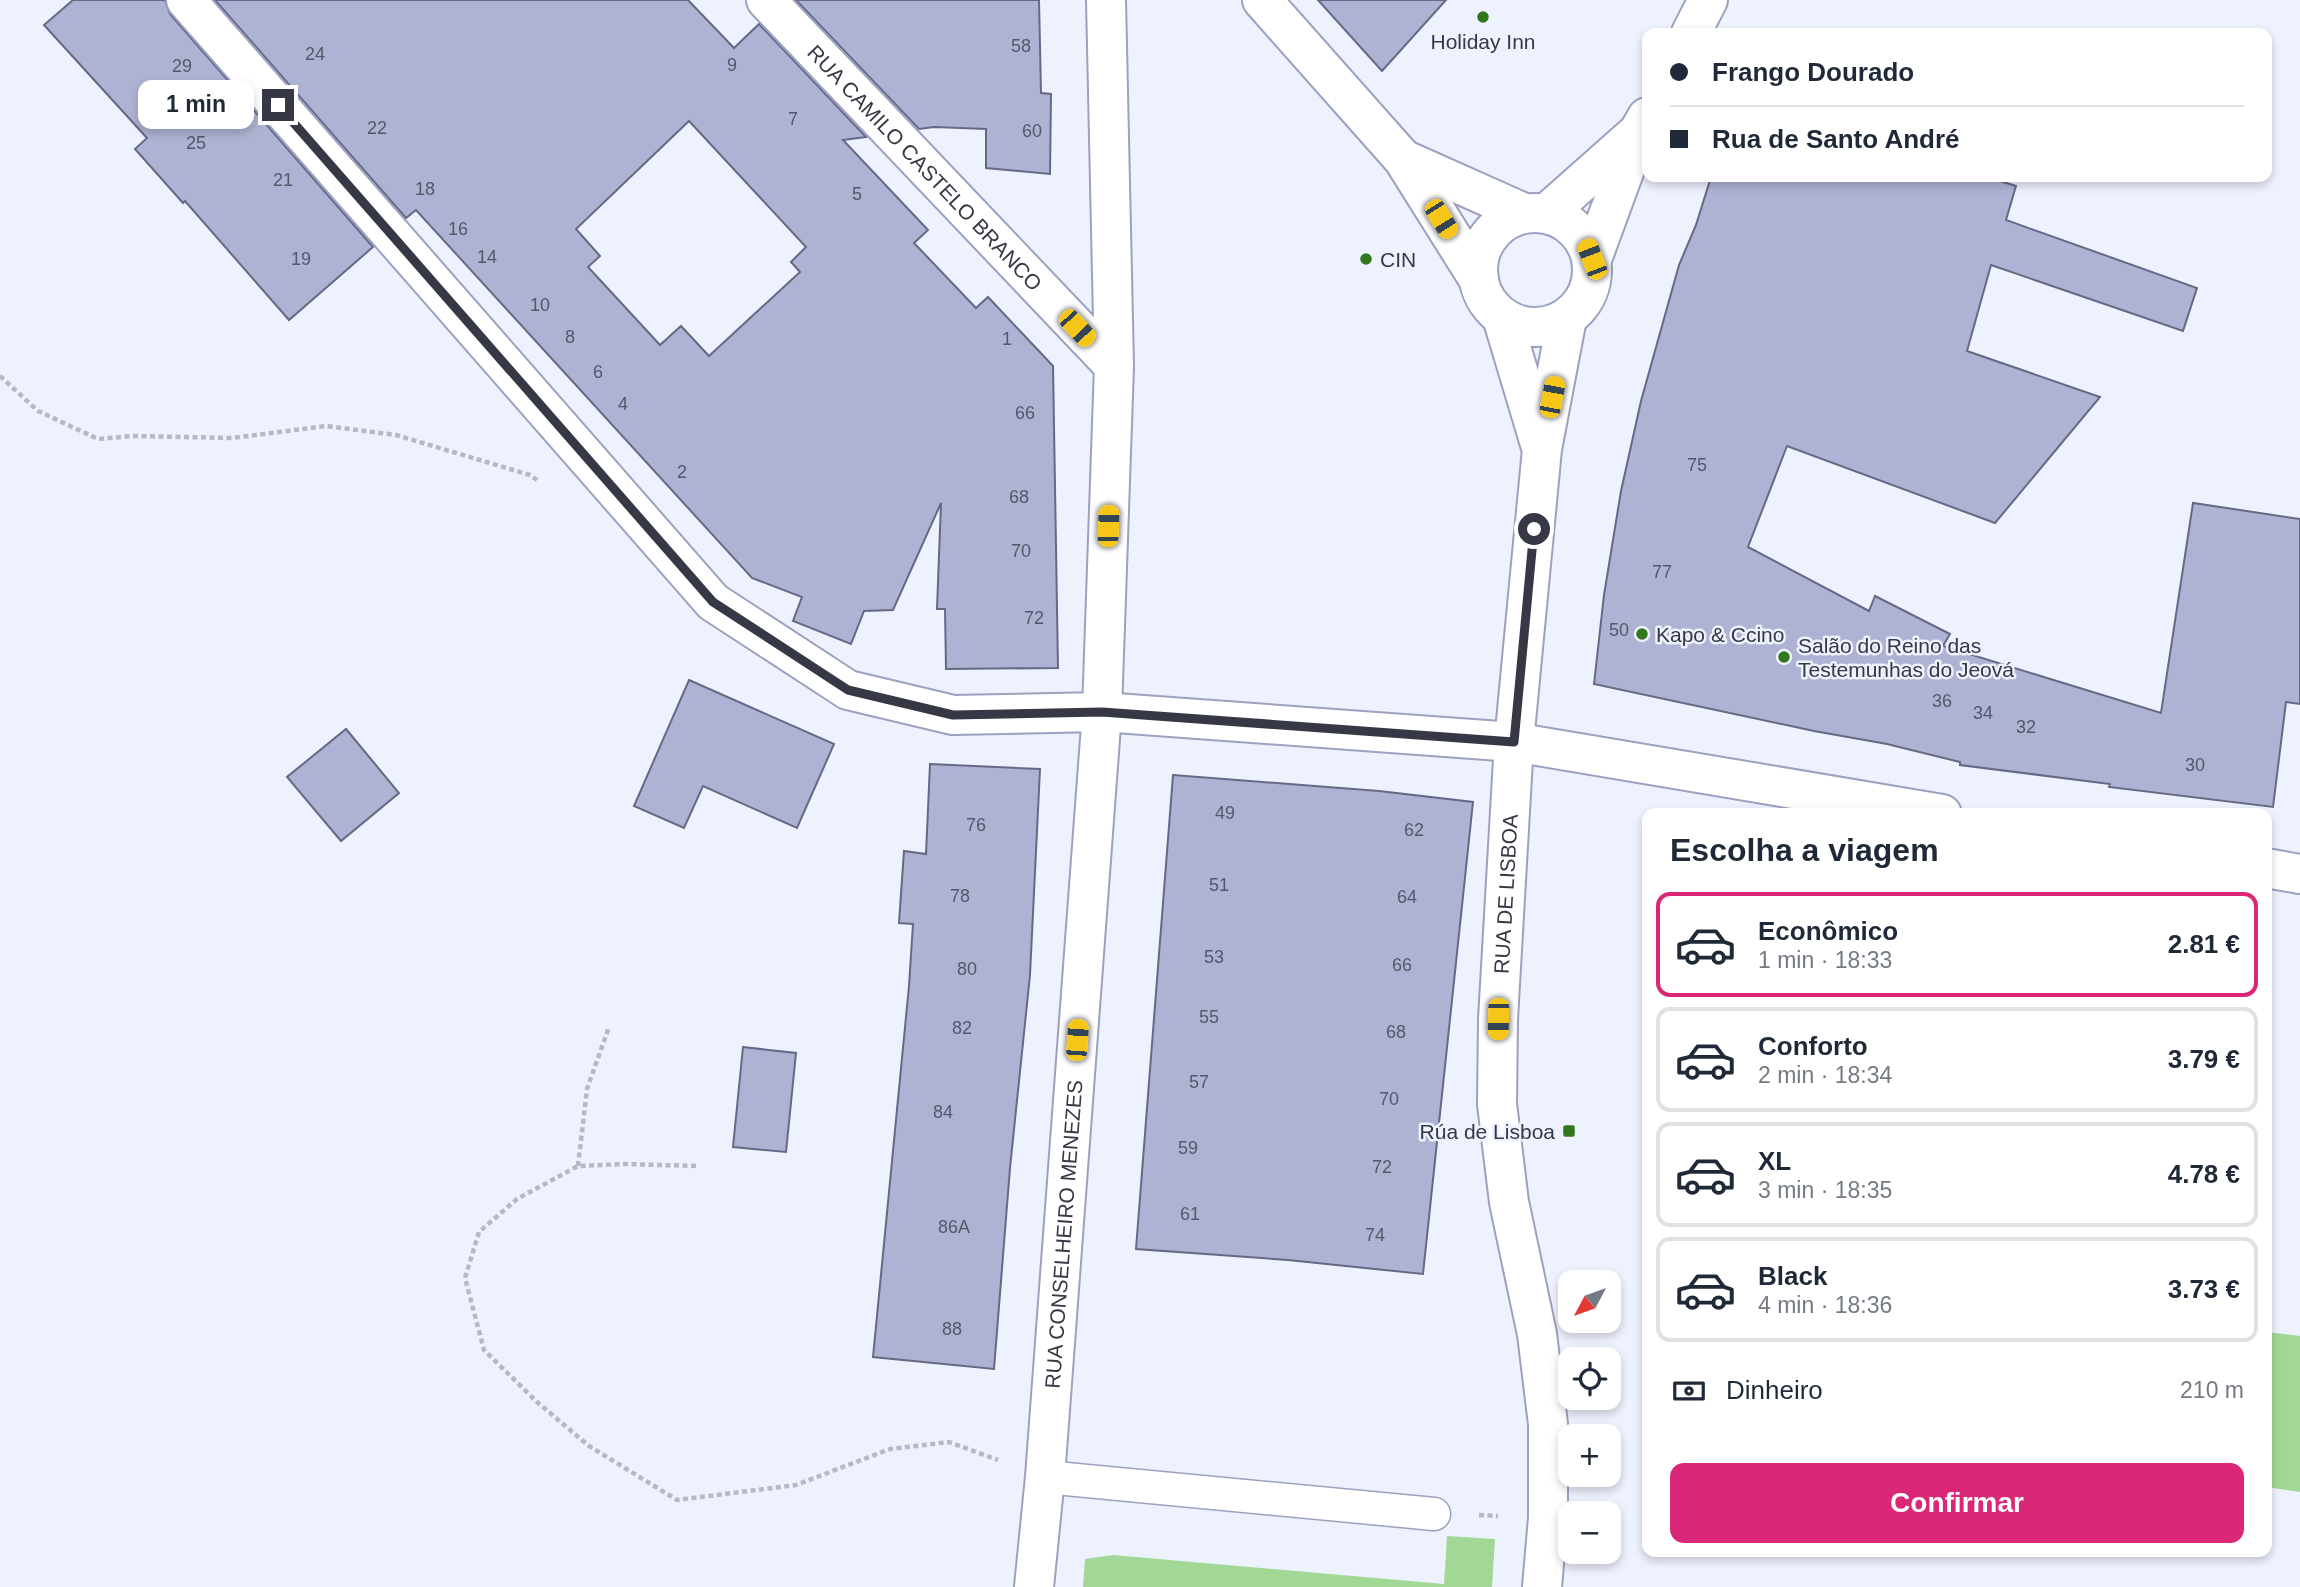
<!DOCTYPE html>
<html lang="pt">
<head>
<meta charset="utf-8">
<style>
  :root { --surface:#fff; --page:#f2f2f3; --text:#1f2937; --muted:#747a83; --line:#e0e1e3; --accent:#db2777 }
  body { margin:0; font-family:Helvetica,sans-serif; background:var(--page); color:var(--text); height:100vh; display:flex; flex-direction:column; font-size:26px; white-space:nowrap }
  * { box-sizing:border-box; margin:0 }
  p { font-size:23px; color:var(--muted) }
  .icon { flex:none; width:38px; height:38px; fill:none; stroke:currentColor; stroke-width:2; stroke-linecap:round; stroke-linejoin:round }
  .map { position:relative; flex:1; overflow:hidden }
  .side { position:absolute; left:1642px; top:808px; width:630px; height:749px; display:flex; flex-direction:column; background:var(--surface); border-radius:14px; box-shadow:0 4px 10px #0003 }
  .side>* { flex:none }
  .hud { position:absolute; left:1642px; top:28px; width:630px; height:154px; border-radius:14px; box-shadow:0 4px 10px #0003; display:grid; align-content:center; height:154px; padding:0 28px; background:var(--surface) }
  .needle { width:46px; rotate:229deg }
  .fabs { position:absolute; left:1558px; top:1270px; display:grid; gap:14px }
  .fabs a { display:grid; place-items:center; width:63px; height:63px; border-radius:14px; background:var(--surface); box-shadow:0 4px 10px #0003; font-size:35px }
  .end { position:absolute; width:32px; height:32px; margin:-16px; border:9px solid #373846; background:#fff; box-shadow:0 0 0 4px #fff }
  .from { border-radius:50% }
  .bubble { position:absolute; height:49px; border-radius:14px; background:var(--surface); box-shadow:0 4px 10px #0003; font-size:23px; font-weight:600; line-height:49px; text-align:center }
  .car { position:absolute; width:21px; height:42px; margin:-21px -10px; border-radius:9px; box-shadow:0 0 5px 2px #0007; background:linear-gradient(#f5c518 24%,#345 0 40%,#f5c518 0 76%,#345 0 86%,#f5c518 0) }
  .hud b { display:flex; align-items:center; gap:24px; height:66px; font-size:26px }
  .hud b+b { border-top:2px solid var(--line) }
  .hud i { width:18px; height:18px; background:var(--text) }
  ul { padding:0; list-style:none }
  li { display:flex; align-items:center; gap:21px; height:105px; margin:0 14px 10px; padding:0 14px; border:4px solid var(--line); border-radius:14px }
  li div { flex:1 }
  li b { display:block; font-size:26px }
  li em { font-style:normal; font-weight:600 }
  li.current { border-color:var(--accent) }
  li>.icon { width:63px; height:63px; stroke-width:1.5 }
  h2 { padding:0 28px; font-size:32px; line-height:84px }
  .pay { display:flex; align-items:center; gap:18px; height:77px; padding:0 28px; font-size:26px }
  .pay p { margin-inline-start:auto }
  .primary-button { display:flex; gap:14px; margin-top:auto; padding:14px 28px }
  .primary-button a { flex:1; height:80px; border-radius:14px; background:var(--accent); color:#fff; font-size:28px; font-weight:600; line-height:80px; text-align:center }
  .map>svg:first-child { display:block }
  .green { fill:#a2d896 }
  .building { fill:#aeb3d3; stroke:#656986; stroke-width:2; fill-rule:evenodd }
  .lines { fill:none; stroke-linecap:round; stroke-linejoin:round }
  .service-casing { stroke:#9ca1c0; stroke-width:35 }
  .minor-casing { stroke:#9ca1c0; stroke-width:42 }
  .secondary-casing { stroke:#9ca1c0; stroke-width:42 }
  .path { stroke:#b5b8c5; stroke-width:4.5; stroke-dasharray:5 3.5; stroke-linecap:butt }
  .service { stroke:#fff; stroke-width:32 }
  .minor { stroke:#fff; stroke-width:38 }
  .secondary { stroke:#fff; stroke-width:38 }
  .route { stroke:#373846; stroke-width:9 }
  .poi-dot { fill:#31781c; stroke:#eef1fe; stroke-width:2.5 }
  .labels { text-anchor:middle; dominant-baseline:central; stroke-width:5; stroke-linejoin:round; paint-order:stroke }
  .number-label { font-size:18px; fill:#555769 }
  .poi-label { font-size:21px; fill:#373846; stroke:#eef1fe; text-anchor:start }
  .street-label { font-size:21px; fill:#373846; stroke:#eef1fe }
</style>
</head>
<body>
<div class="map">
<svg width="2300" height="1587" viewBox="0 0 2300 1587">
  <rect width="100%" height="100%" fill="#eef1fe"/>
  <path class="green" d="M2266,1332L2300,1336V1492L2266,1487Z
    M1447,1536L1495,1539L1492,1587H1083L1085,1559L1113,1555L1444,1584Z"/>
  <path class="building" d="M73,0H165L170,14L373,247L289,320L185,201L183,203L135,149L147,138L44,25Z
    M215,0H688L734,48L759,24L866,137L843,140L928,230L914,243L976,308L988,297L1053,366L1058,668L946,669L945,609H937L941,503L893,610L864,611L851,644L793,621L802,597L752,578L416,210L406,218ZM689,121L806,247L791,262L800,272L709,356L681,326L660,345L588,267L600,256L576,229Z
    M796,0H1039L1041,93L1051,94L1050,174L986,168V129L934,127L919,129Z
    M1318,0H1446L1382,71Z
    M1711,177H1987L2016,186L2006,220L2197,288L2183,331L1991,265L1967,351L2100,397L1995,523L1787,446L1748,547L1869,611L1875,596L1950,634L1943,646L2161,713L2193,503L2300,519V704L2286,702L2273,807L2109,787L2110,784L1960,765V762L1887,744L1814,731L1594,684L1604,595L1621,491L1641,401L1679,265L1696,225Z
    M689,680L834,744L797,828L703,786L684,828L634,806Z
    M346,729L399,793L341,841L287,777Z
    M930,764L1040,769L1030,975L1010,1168L994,1369L873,1357L909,986L913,924L899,923L904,851L926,854Z
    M1173,775L1379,791L1473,802L1423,1274L1288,1260L1136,1249Z
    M743,1047L796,1053L786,1152L733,1147Z"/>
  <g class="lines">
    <defs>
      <path id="service" d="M1045,1477L1434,1514"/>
      <g id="minor">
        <path d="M186,0L713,602L848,690L953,715L1102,712L1514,742L1942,814"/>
        <path id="s1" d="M766,0L1114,366"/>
        <path d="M2266,868L2300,874"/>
        <path id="s2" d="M1034,1587L1045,1477L1102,712L1114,366L1106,0"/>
      </g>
      <g id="secondary">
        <path d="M1262,0L1403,159L1479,280"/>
        <path d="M1691,33L1708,0"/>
        <path d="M1403,159L1524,213"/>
        <path d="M1547,213L1635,135"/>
        <circle cx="1535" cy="270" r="57"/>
        <path d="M1592,259L1639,131L1647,117"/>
        <path d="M1502,317L1540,444"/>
        <path id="s3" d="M1542,1587L1548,1518V1424L1537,1334L1509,1202L1497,1104L1498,1019L1514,742L1542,449L1567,318"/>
      </g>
    </defs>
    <use href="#service" class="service-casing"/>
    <use href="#minor" class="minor-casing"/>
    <use href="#secondary" class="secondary-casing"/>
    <path class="path" d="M0,376L38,411L98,439L133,436L232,438L326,426L396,435L530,475L537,480
      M578,1166L587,1089L609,1027
      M696,1166L626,1164L578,1166L517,1199L479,1232L465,1278L484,1350L537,1402L589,1446L677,1500L796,1485L890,1449L949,1442L998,1460
      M1479,1515L1498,1516"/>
    <use href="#service" class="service"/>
    <use href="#minor" class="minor"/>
    <use href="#secondary" class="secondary"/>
  </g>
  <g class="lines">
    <path class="route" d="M278,105L713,602L848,690L953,715L1102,712L1514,742L1534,529"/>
  </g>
  <g class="poi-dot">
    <circle cx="1483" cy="17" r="7"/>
    <circle cx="1366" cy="259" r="7"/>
    <circle cx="1642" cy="634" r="7"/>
    <circle cx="1784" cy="657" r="7"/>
    <rect x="1562" y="1124" width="14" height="14" rx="3.5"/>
  </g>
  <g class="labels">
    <g class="number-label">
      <text x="1021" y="46">58</text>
      <text x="315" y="54">24</text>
      <text x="732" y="65">9</text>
      <text x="182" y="66">29</text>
      <text x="793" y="119">7</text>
      <text x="377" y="128">22</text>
      <text x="1032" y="131">60</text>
      <text x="196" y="143">25</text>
      <text x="283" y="180">21</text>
      <text x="425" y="189">18</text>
      <text x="857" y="194">5</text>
      <text x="458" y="229">16</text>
      <text x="487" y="257">14</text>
      <text x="301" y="259">19</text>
      <text x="540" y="305">10</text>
      <text x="570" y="337">8</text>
      <text x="1007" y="339">1</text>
      <text x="598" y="372">6</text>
      <text x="623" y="404">4</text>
      <text x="1025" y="413">66</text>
      <text x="1697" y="465">75</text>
      <text x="682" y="472">2</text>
      <text x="1019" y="497">68</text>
      <text x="1021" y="551">70</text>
      <text x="1662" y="572">77</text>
      <text x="1034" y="618">72</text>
      <text x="1619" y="630">50</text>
      <text x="1942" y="701">36</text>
      <text x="1983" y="713">34</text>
      <text x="2026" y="727">32</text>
      <text x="2195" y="765">30</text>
      <text x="1225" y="813">49</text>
      <text x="976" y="825">76</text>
      <text x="1414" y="830">62</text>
      <text x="1219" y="885">51</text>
      <text x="960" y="896">78</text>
      <text x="1407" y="897">64</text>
      <text x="1214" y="957">53</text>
      <text x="1402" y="965">66</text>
      <text x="967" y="969">80</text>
      <text x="1209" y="1017">55</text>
      <text x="962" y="1028">82</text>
      <text x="1396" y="1032">68</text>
      <text x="1199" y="1082">57</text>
      <text x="1389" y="1099">70</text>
      <text x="943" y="1112">84</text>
      <text x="1188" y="1148">59</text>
      <text x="1382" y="1167">72</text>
      <text x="1190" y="1214">61</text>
      <text x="954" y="1227">86A</text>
      <text x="1375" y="1235">74</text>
      <text x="952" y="1329">88</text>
    </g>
    <g class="poi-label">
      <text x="1483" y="41" text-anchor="middle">Holiday Inn</text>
      <text x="1380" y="259">CIN</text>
      <text x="1656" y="634">Kapo &amp; Ccino</text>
      <text x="1798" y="645">Salão do Reino das<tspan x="1798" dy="24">Testemunhas do Jeová</tspan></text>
      <text x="1555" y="1131" text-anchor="end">Rúa de Lisboa</text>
    </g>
    <g class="street-label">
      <text stroke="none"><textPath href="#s1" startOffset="231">RUA CAMILO CASTELO BRANCO</textPath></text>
      <text stroke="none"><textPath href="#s3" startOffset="698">RUA DE LISBOA</textPath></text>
      <text stroke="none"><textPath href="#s2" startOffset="354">RUA CONSELHEIRO MENEZES</textPath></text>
    </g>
  </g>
</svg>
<div class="fabs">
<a><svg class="needle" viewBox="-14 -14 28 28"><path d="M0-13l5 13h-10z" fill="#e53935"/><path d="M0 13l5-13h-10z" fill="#747a83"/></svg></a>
<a><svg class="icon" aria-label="locate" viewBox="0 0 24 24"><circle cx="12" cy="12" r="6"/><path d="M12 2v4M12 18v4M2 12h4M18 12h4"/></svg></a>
<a>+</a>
<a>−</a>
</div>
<i class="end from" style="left:1534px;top:529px"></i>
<i class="end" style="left:278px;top:105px"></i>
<div class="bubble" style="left:138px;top:80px;width:116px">1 min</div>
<i class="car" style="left:1441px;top:219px;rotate:148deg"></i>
<i class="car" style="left:1592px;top:259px;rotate:339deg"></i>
<i class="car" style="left:1077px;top:328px;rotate:137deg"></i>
<i class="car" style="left:1552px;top:397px;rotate:11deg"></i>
<i class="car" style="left:1108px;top:526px;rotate:2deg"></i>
<i class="car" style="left:1498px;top:1019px;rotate:181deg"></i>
<i class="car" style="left:1077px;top:1040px;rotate:4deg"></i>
<div class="hud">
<b><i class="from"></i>Frango Dourado</b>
<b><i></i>Rua de Santo André</b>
</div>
<section class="side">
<h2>Escolha a viagem</h2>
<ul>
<li class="current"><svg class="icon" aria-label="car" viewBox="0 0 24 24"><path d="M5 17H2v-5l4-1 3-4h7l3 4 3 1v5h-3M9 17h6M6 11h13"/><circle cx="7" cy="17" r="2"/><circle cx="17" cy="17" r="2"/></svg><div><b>Econômico</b><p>1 min · 18:33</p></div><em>2.81 €</em></li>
<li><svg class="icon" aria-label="car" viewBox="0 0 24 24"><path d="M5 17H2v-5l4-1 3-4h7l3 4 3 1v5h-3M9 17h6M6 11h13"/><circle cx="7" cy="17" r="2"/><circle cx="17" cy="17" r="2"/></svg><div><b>Conforto</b><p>2 min · 18:34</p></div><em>3.79 €</em></li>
<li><svg class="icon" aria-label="car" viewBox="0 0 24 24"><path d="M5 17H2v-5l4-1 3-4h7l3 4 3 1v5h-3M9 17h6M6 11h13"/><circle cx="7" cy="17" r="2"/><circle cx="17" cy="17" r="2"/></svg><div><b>XL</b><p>3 min · 18:35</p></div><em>4.78 €</em></li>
<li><svg class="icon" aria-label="car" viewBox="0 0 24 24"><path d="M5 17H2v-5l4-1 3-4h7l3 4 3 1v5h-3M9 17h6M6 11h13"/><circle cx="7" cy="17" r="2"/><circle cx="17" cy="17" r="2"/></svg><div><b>Black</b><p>4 min · 18:36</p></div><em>3.73 €</em></li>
</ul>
<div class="pay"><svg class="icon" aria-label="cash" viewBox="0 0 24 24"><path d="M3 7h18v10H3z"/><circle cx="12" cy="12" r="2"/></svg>Dinheiro<p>210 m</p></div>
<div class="primary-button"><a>Confirmar</a></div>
</section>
</div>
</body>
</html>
